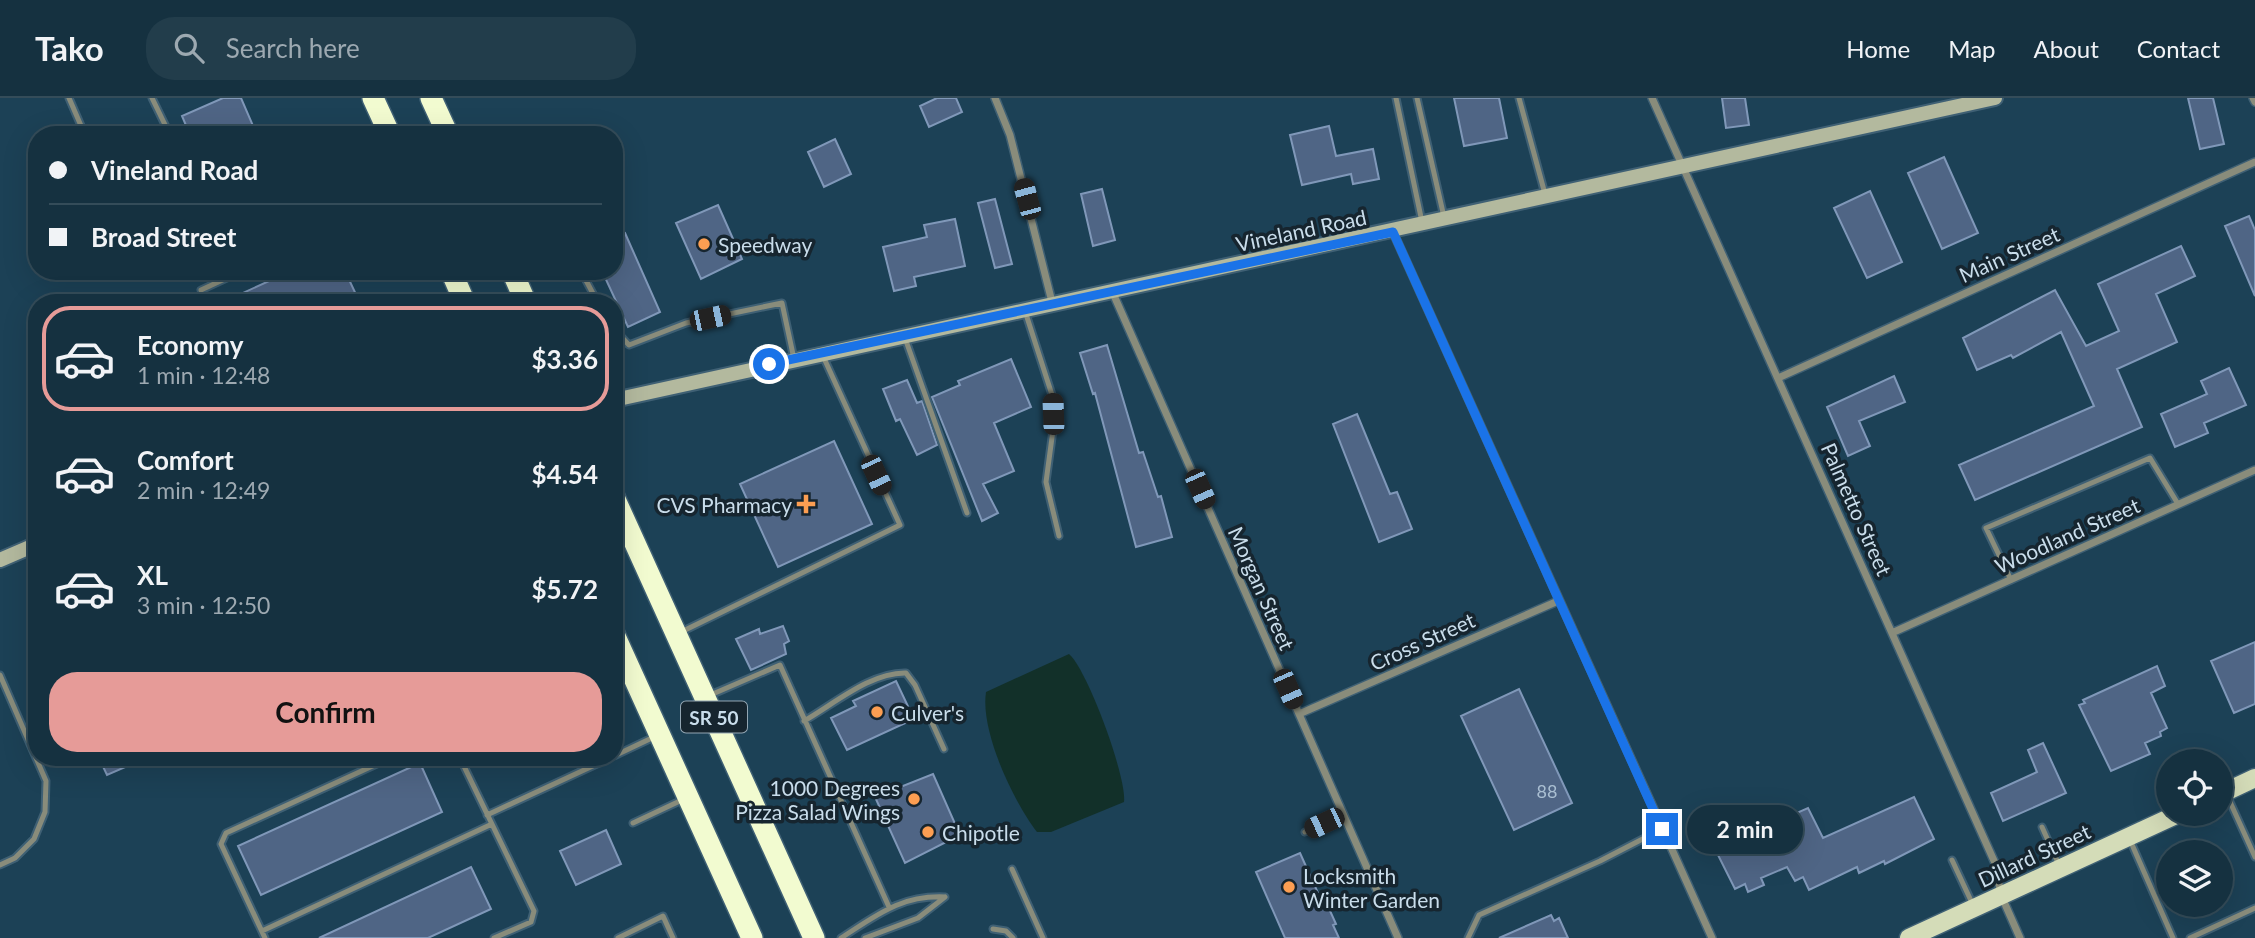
<!DOCTYPE html>
<html lang="en">
<head>
<meta charset="utf-8">
<style>
  :root { --surface:#153140; --page:#223d4b; --text:#f1f3f6; --muted:#9da9b1; --line:#344c59; --accent:#e69b98 }
  body { margin:0; font-family:Lato,sans-serif; background:var(--page); color:var(--text); height:100vh; display:flex; flex-direction:column; font-size:26px; white-space:nowrap }
  * { box-sizing:border-box; margin:0 }
  p { font-size:23px; color:var(--muted) }
  .icon { flex:none; width:38px; height:38px; fill:none; stroke:currentColor; stroke-width:2; stroke-linecap:round; stroke-linejoin:round }
  .map { position:relative; flex:1; overflow:hidden }
  .details { position:absolute; left:28px; top:196px; width:595px; height:472px; display:flex; flex-direction:column; background:var(--surface); border-radius:28px; box-shadow:0 7px 28px #0002,0 0 0 2px var(--line) }
  .details>* { flex:none }
  .top-card { position:absolute; left:28px; top:28px; width:595px; height:154px; border-radius:28px; box-shadow:0 7px 28px #0002,0 0 0 2px var(--line); display:grid; align-content:center; height:154px; padding:0 21px; background:var(--surface) }
  .controls { position:absolute; left:2156px; top:651px; display:grid; gap:14px }
  .controls a { display:grid; place-items:center; width:77px; height:77px; border-radius:50%; background:var(--surface); box-shadow:0 7px 28px #0002,0 0 0 2px var(--line); font-size:35px }
  .end { position:absolute; width:32px; height:32px; margin:-16px; border:9px solid #1a73e8; background:#fff; box-shadow:0 0 0 4px #fff }
  .from { border-radius:50% }
  .bubble { position:absolute; height:49px; border-radius:24px; background:var(--surface); box-shadow:0 7px 28px #0002,0 0 0 2px var(--line); font-size:23px; font-weight:700; line-height:49px; text-align:center }
  .car { position:absolute; width:21px; height:42px; margin:-21px -10px; border-radius:9px; box-shadow:0 0 5px 2px #0007; background:linear-gradient(#222 24%,#8ab4d8 0 40%,#222 0 76%,#8ab4d8 0 86%,#222 0) }
  .top-card b { display:flex; align-items:center; gap:24px; height:66px; font-size:26px }
  .top-card b+b { border-top:2px solid var(--line) }
  .top-card i { width:18px; height:18px; background:var(--text) }
  ul { padding:12px 0 0; list-style:none }
  li { display:flex; align-items:center; gap:21px; height:105px; margin:0 14px 10px; padding:0 7px; border:4px solid transparent; border-radius:28px }
  li div { flex:1 }
  li b { display:block; font-size:26px }
  li em { font-style:normal; font-weight:700 }
  li.on { border-color:var(--accent) }
  li>.icon { width:63px; height:63px; stroke-width:1.5 }
  .action { display:flex; gap:14px; margin-top:auto; padding:14px 21px }
  .action a { flex:1; height:80px; border-radius:28px; background:var(--accent); color:#111; font-size:28px; font-weight:700; line-height:80px; text-align:center }
  header { display:flex; align-items:center; gap:42px; box-sizing:border-box; height:98px; padding:0 35px; background:var(--surface); border-bottom:2px solid var(--line) }
  header strong { font-size:33px }
  nav { display:flex; gap:38px; margin-inline-start:auto; font-size:24px }
  .search { width:490px; height:63px; background:var(--page); display:flex; align-items:center; gap:18px; box-sizing:border-box; padding:0 24px; border-radius:28px; color:var(--muted); font-size:26px }
  .map>svg:first-child { display:block }
  .water { fill:#123029 }
  .building { fill:#4f6585; stroke:#8098b9; stroke-width:2 }
  .lines { fill:none; stroke-linecap:round; stroke-linejoin:round }
  .lane-casing { stroke:#3f6074; stroke-width:9 }
  .street-casing { stroke:#3f6074; stroke-width:10 }
  .secondary-casing { stroke:#3f6074; stroke-width:18 }
  .primary-casing { stroke:#3f6074; stroke-width:21 }
  .highway-casing { stroke:#3f6074; stroke-width:24 }
  .lane { stroke:#898c7b; stroke-width:5 }
  .street { stroke:#898c7b; stroke-width:7 }
  .secondary { stroke:#b3b99e; stroke-width:14 }
  .primary { stroke:#d4dcb8; stroke-width:18 }
  .highway { stroke:#f2fbd0; stroke-width:21 }
  .route { stroke:#1a73e8; stroke-width:9 }
  .poi-dot { fill:#fc9e52; stroke:#16252f; stroke-width:2.5 }
  .labels { text-anchor:middle; dominant-baseline:central; stroke-width:7; stroke-linejoin:round; paint-order:stroke }
  .number-label { font-size:18px; fill:#aabfd2 }
  .shield { fill:#16252f; stroke:#93a6b3; stroke-width:2 }
  .shield-label { font-size:19px; font-weight:bold; fill:#c9ddeb }
  .street-label { font-size:21px; fill:#c9ddeb; stroke:#16252f }
  .poi-label { font-size:21px; fill:#c9ddeb; stroke:#16252f; text-anchor:start }
</style>
</head>
<body>
<header>
<strong>Tako</strong>
<div class="search"><svg class="icon" aria-label="search" viewBox="0 0 24 24"><circle cx="10" cy="10" r="6"/><path d="M15 15l6 6"/></svg>Search here</div>
<nav><a>Home</a><a>Map</a><a>About</a><a>Contact</a></nav>
</header>
<div class="map">
<svg width="2255" height="840" viewBox="0 0 2255 840">
  <rect width="100%" height="100%" fill="#1c4156"/>
  <path class="water" d="M1069,556C1087,571 1127,679 1124,704L1051,734H1037C1013,703 980,633 986,594Z"/>
  <path class="building" d="M223,0H241L257,37H190L182,18Z
    M937,0H956L962,14L929,29L920,8Z
    M1454,0H1499L1507,40L1464,48Z
    M1722,0H1745L1749,27L1726,30Z
    M2188,0H2213L2224,46L2200,51Z
    M1329,28L1336,58L1373,51L1379,81L1353,86L1351,76L1302,87L1290,37Z
    M835,41L851,76L824,89L808,54Z
    M1944,59L1978,135L1942,151L1908,75Z
    M1102,91L1115,142L1093,148L1081,96Z
    M1870,93L1902,164L1867,180L1834,110Z
    M995,101L1012,166L995,170L978,105Z
    M718,107L742,161L701,181L676,125Z
    M2249,118L2255,132V198L2225,128Z
    M955,121L965,168L914,179L916,188L894,193L883,149L927,139L924,127Z
    M625,135L660,214L628,229L602,173H614V140Z
    M2181,148L2195,178L2156,196L2177,244L2117,271L2142,329L1975,402L1959,367L2094,308L2061,234L2013,260L2011,257L1977,272L1963,240L2055,192L2086,248L2119,233L2098,186Z
    M291,173H345L360,205H221Z
    M1107,247L1139,355L1143,354L1158,399L1161,398L1172,439L1136,449L1095,295L1093,296L1080,255Z
    M1011,261L1031,309L994,325L1014,373L983,386L998,415L982,423L932,299L960,287L958,283Z
    M2229,270L2246,307L2204,325L2208,335L2175,349L2161,316L2207,296L2201,283Z
    M1894,278L1905,304L1859,323L1870,348L1848,358L1827,309Z
    M907,282L917,305L922,303L937,347L917,357L900,321L896,323L883,291Z
    M1357,316L1390,396L1397,394L1412,431L1379,444L1333,326Z
    M834,343L872,426L778,469L740,386Z
    M783,528L789,543L784,546L786,556L751,572L736,541L759,531L760,536Z
    M2255,544V606L2234,615L2211,563Z
    M2157,568L2165,588L2151,595L2167,630L2160,634L2161,638L2145,645L2150,656L2111,673L2079,607L2085,605L2083,602Z
    M896,583L914,621L847,652L831,620L856,608L853,603Z
    M1519,591L1572,705L1514,732L1461,618Z
    M2043,645L2066,695L2003,723L1991,695L2037,674L2028,652Z
    M99,660H146L107,677Z
    M420,665L442,714L261,797L238,748Z
    M933,676L960,737L905,765L875,699Z
    M1914,699L1934,741L1885,766L1884,763L1859,775L1857,769L1809,792L1803,779L1795,783L1787,769L1761,780L1764,787L1748,794L1745,786L1735,791L1715,751L1808,710L1823,740Z
    M606,732L621,766L576,787L560,753Z
    M1300,755L1322,804H1326L1336,826L1333,827L1339,840H1285L1256,774Z
    M471,769L491,811L428,840H319Z
    M1551,817L1554,823L1559,820L1568,840H1499Z"/>
  <g class="lines">
    <defs>
      <path id="lane" d="M69,0L85,37
        M152,0L170,37
        M1396,0L1422,124
        M1417,0L1444,119
        M1519,0L1545,96
        M581,173L598,205
        M206,205L201,192L242,173
        M1025,213L1053,300V332L1046,384L1059,438
        M614,231L629,247L686,225L782,205L794,261
        M905,240L967,415
        M2011,482L1986,430L2150,360L2178,406
        M679,535L900,427L823,258
        M0,577L46,683L45,714L34,741L15,760L0,767
        M708,598L780,567L889,809
        M804,623C834,606 871,574 906,575L915,587L944,651
        M614,658L654,639
        M460,660L534,813L531,824L494,840
        M2226,695L2255,759
        M487,717L610,660
        M633,725L682,702
        M2042,729L2059,767
        M1305,734L1343,716
        M2130,742L2173,840
        M1952,762L1973,807
        M1012,771L1043,840
        M993,831L1006,833L1013,840
        M262,833L492,726
        M265,840L221,746L226,735L390,660
        M618,840L663,818L673,840
        M841,840C877,817 901,797 945,799
        M865,840L918,820L945,799
        M1468,840L1479,817L1600,763L1662,731
        M2190,840L2255,810"/>
      <path id="street" d="M995,0L1010,37L1052,204
        M1652,0L1995,765L2001,797L2020,840
        M2253,0L2255,4
        M1393,134L1712,840
        M1112,193L1398,840
        M1778,280L2255,64
        M1894,534L2255,372
        M1299,616L1558,503"/>
      <path id="secondary" d="M614,302L1995,0
        M0,462L37,446"/>
      <path id="primary" d="M2221,696L2255,680
        M1909,840L2178,716"/>
      <path id="highway" d="M373,0L390,37
        M431,0L448,37
        M451,173L465,205
        M512,173L526,205
        M614,399L814,840
        M614,536L752,840"/>
    </defs>
    <use href="#lane" class="lane-casing"/>
    <use href="#street" class="street-casing"/>
    <use href="#secondary" class="secondary-casing"/>
    <use href="#primary" class="primary-casing"/>
    <use href="#highway" class="highway-casing"/>
    <use href="#lane" class="lane"/>
    <use href="#street" class="street"/>
    <use href="#secondary" class="secondary"/>
    <use href="#primary" class="primary"/>
    <use href="#highway" class="highway"/>
  </g>
  <g class="lines">
    <path class="route" d="M769,266L1393,134L1662,731"/>
  </g>
  <g class="poi-dot">
    <circle cx="704" cy="146" r="7"/>
    <path d="M802.5 395.5h7v7h7v7h-7v7h-7v-7h-7v-7h7z"/>
    <circle cx="877" cy="614" r="7"/>
    <circle cx="914" cy="701" r="7"/>
    <circle cx="928" cy="734" r="7"/>
    <circle cx="1289" cy="789" r="7"/>
  </g>
  <g class="labels">
    <g class="number-label">
      <text x="1547" y="693">88</text>
    </g>
    <rect class="shield" x="681" y="603.5" width="66" height="31" rx="5"/>
    <g class="shield-label">
      <text x="714" y="619">SR 50</text>
    </g>
    <g class="street-label">
      <text transform="translate(1301 132) rotate(-12)">Vineland Road</text>
      <text transform="translate(2009 156) rotate(-24)">Main Street</text>
      <text transform="translate(1857 411) rotate(66)">Palmetto Street</text>
      <text transform="translate(2067 437) rotate(-24)">Woodland Street</text>
      <text transform="translate(1262 490) rotate(66)">Morgan Street</text>
      <text transform="translate(1422 543) rotate(-24)">Cross Street</text>
      <text transform="translate(2034 757) rotate(-25)">Dillard Street</text>
    </g>
    <g class="poi-label">
      <text x="718" y="146">Speedway</text>
      <text x="792" y="406" text-anchor="end">CVS Pharmacy</text>
      <text x="891" y="614">Culver's</text>
      <text x="900" y="689" text-anchor="end">1000 Degrees<tspan x="900" dy="24">Pizza Salad Wings</tspan></text>
      <text x="942" y="734">Chipotle</text>
      <text x="1303" y="777">Locksmith<tspan x="1303" dy="24">Winter Garden</tspan></text>
    </g>
  </g>
</svg>
<div class="controls">
<a><svg class="icon" aria-label="locate" viewBox="0 0 24 24"><circle cx="12" cy="12" r="6"/><path d="M12 2v4M12 18v4M2 12h4M18 12h4"/></svg></a>
<a><svg class="icon" aria-label="layers" viewBox="0 0 24 24"><path d="M12 4l9 5-9 5-9-5zM3 14l9 5 9-5"/></svg></a>
</div>
<i class="end from" style="left:769px;top:266px"></i>
<i class="end" style="left:1662px;top:731px"></i>
<div class="bubble" style="left:1687px;top:707px;width:116px">2 min</div>
<i class="car" style="left:1027px;top:101px;rotate:345deg"></i>
<i class="car" style="left:710px;top:220px;rotate:78deg"></i>
<i class="car" style="left:1053px;top:316px;rotate:358deg"></i>
<i class="car" style="left:876px;top:377px;rotate:155deg"></i>
<i class="car" style="left:1200px;top:391px;rotate:156deg"></i>
<i class="car" style="left:1288px;top:591px;rotate:156deg"></i>
<i class="car" style="left:1324px;top:725px;rotate:245deg"></i>
<div class="top-card">
<b><i class="from"></i>Vineland Road</b>
<b><i></i>Broad Street</b>
</div>
<section class="details">
<ul>
<li class="on"><svg class="icon" aria-label="car" viewBox="0 0 24 24"><path d="M5 17H2v-5l4-1 3-4h7l3 4 3 1v5h-3M9 17h6M6 11h13"/><circle cx="7" cy="17" r="2"/><circle cx="17" cy="17" r="2"/></svg><div><b>Economy</b><p>1 min · 12:48</p></div><em>$3.36</em></li>
<li><svg class="icon" aria-label="car" viewBox="0 0 24 24"><path d="M5 17H2v-5l4-1 3-4h7l3 4 3 1v5h-3M9 17h6M6 11h13"/><circle cx="7" cy="17" r="2"/><circle cx="17" cy="17" r="2"/></svg><div><b>Comfort</b><p>2 min · 12:49</p></div><em>$4.54</em></li>
<li><svg class="icon" aria-label="car" viewBox="0 0 24 24"><path d="M5 17H2v-5l4-1 3-4h7l3 4 3 1v5h-3M9 17h6M6 11h13"/><circle cx="7" cy="17" r="2"/><circle cx="17" cy="17" r="2"/></svg><div><b>XL</b><p>3 min · 12:50</p></div><em>$5.72</em></li>
</ul>
<div class="action"><a>Confirm</a></div>
</section>
</div>
</body>
</html>
